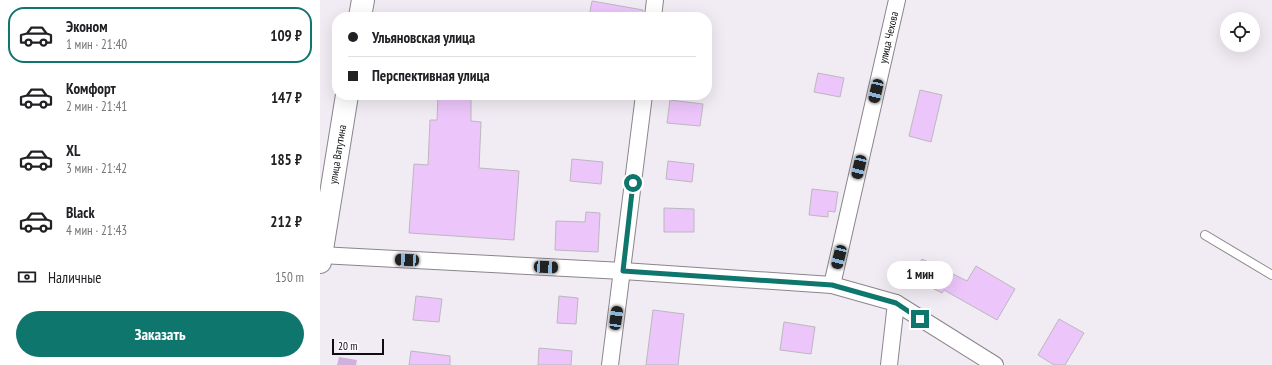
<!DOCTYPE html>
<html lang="ru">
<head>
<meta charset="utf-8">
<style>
  :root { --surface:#fff; --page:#f6f6f6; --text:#202124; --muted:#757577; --line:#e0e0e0; --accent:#0f766e }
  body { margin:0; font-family:"PT Sans Narrow",sans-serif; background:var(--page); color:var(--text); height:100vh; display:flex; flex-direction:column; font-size:15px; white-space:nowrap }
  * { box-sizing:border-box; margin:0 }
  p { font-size:13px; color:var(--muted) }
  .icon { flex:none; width:22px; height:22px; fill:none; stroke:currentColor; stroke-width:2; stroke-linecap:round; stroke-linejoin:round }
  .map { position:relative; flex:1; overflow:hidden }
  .panel { display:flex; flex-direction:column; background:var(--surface); width:320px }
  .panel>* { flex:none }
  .top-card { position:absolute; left:12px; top:12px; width:380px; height:88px; border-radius:16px; box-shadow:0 4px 16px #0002; display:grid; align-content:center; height:88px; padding:0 16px; background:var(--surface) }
  .buttons { position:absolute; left:900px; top:12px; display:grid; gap:8px }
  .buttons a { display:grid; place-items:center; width:40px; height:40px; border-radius:50%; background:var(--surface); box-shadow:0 4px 16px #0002; font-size:20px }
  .scale { position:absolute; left:12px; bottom:10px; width:52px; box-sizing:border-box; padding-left:4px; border:2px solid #0e0d0f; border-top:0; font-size:11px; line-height:14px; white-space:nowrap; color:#0e0d0f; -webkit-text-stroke:3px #fefaff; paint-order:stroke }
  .end { position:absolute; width:18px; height:18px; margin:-9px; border:5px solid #0f766e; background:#fff; box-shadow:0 0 0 2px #fff }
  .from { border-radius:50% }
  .bubble { position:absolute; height:28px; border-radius:14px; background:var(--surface); box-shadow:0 4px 16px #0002; font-size:13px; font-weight:600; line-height:28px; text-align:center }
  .car { position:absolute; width:12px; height:24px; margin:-12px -6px; border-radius:5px; box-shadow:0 0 3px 1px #0007; background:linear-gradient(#222 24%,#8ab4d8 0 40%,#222 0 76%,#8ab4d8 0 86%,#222 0) }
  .top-card b { display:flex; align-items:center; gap:14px; height:38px; font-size:15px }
  .top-card b+b { border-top:1px solid var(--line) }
  .top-card i { width:10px; height:10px; background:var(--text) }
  ul { padding:7px 0 0; list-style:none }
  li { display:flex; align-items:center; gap:12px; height:56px; margin:0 8px 6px; padding:0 8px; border:2px solid transparent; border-radius:16px }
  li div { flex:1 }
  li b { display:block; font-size:15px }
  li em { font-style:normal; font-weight:600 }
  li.active { border-color:var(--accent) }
  li>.icon { width:36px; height:36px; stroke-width:1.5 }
  .pay { display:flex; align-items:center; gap:10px; height:44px; padding:0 16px; font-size:15px }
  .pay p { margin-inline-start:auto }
  .cta { display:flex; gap:8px; margin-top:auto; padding:8px 16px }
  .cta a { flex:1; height:46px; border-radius:24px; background:var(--accent); color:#fff; font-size:16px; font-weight:600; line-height:46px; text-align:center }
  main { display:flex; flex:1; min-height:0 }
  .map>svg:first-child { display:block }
  .green { fill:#d1b1dc }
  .building { fill:#ecc5fa; stroke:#bcb8bd }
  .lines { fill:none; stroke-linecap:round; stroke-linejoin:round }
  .lane-casing { stroke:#8a858b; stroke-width:10 }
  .street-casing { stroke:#8a858b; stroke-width:18 }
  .secondary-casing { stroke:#8a858b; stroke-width:24 }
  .lane { stroke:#fff; stroke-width:8 }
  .street { stroke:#fff; stroke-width:16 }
  .secondary { stroke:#fff; stroke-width:22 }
  .route { stroke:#0f766e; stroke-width:5 }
  .labels { text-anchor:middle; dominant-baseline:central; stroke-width:4; stroke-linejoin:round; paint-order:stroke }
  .street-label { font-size:11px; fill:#0e0d0f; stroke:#fefaff }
</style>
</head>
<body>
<main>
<section class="panel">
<ul>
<li class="active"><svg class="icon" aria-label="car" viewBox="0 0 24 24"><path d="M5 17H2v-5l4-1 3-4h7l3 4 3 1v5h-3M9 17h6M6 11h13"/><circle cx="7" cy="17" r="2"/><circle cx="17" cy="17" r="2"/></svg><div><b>Эконом</b><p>1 мин · 21:40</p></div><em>109 ₽</em></li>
<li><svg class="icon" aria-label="car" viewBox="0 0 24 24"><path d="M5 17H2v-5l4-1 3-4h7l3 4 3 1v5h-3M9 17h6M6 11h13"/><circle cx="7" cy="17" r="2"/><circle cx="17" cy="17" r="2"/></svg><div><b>Комфорт</b><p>2 мин · 21:41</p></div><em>147 ₽</em></li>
<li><svg class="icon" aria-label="car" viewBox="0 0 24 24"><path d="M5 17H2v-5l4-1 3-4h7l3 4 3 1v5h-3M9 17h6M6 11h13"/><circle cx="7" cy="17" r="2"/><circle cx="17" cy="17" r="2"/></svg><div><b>XL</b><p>3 мин · 21:42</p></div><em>185 ₽</em></li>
<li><svg class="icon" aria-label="car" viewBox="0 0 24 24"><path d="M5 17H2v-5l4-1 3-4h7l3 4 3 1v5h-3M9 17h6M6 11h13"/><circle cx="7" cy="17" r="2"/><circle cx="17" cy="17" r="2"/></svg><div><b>Black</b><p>4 мин · 21:43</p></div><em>212 ₽</em></li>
</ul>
<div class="pay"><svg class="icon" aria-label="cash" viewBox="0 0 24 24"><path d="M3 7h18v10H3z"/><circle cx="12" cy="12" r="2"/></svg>Наличные<p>150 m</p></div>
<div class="cta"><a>Заказать</a></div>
</section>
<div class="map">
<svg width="952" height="365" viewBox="0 0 952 365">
  <rect width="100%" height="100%" fill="#f1ecf3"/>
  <path class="green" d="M19,357L37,360L36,365H17Z"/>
  <path class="building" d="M272,1L323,10L322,17H269Z
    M498,73L524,78L520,97L494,92Z
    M600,90L622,95L611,142L589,136Z
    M118,95H151V121L161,122L159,168L199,171L194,240L89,233L94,164L108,165L110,120H117Z
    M350,100L383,104L380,126L347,123Z
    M252,159L283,162L281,184L250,181Z
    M348,161L374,164L372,182L346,179Z
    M492,189L518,192L515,212L508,211V217L489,215Z
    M344,208L374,209V232H344Z
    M266,212L280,213L278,252L235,250L236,221L265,222Z
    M602,259L647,281L656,266L695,289L677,320L624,290L622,293L592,278Z
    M96,296L122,299L119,322L93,320Z
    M239,296L258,298L256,324L237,323Z
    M333,310L364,314L358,365H326Z
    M739,319L764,333L745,365H734L718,355Z
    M464,322L495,327L491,354L460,350Z
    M219,348L252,351L251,365H218Z
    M91,351L130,356V365H89Z"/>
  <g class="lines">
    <defs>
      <path id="lane" d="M885,235L952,275"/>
      <g id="street">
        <path d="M333,17L335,0"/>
        <path d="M0,255L303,271L512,285L576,303L675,365"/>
        <path id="s1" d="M512,285L577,0"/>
        <path d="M290,365L324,95"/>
        <path d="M569,365L576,303"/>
      </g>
      <g id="secondary">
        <path d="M40,17L43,0"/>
        <path id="s2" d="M0,262L27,95"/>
      </g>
    </defs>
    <use href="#lane" class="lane-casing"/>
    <use href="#street" class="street-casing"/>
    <use href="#secondary" class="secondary-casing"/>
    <use href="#lane" class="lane"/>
    <use href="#street" class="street"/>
    <use href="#secondary" class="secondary"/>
  </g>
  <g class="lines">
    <path class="route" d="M313,183L303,271L512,285L576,303L600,319"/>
  </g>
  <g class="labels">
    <g class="street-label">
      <text stroke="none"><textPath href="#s1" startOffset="254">улица Чехова</textPath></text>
      <text stroke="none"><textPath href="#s2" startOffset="109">улица Ватутина</textPath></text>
    </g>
  </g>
</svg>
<div class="buttons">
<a><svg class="icon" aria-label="locate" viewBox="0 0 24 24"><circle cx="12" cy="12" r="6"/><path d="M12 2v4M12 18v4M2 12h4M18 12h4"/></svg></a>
</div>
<div class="scale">20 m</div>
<i class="end from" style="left:313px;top:183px"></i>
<i class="end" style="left:600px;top:319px"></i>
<div class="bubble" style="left:567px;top:261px;width:66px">1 мин</div>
<i class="car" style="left:556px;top:91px;rotate:193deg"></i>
<i class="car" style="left:539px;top:167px;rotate:193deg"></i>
<i class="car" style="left:519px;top:257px;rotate:194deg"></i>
<i class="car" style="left:87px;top:260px;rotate:273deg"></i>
<i class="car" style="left:226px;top:267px;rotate:93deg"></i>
<i class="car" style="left:296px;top:318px;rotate:8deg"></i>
<div class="top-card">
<b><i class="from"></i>Ульяновская улица</b>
<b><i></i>Перспективная улица</b>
</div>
</div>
</main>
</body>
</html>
